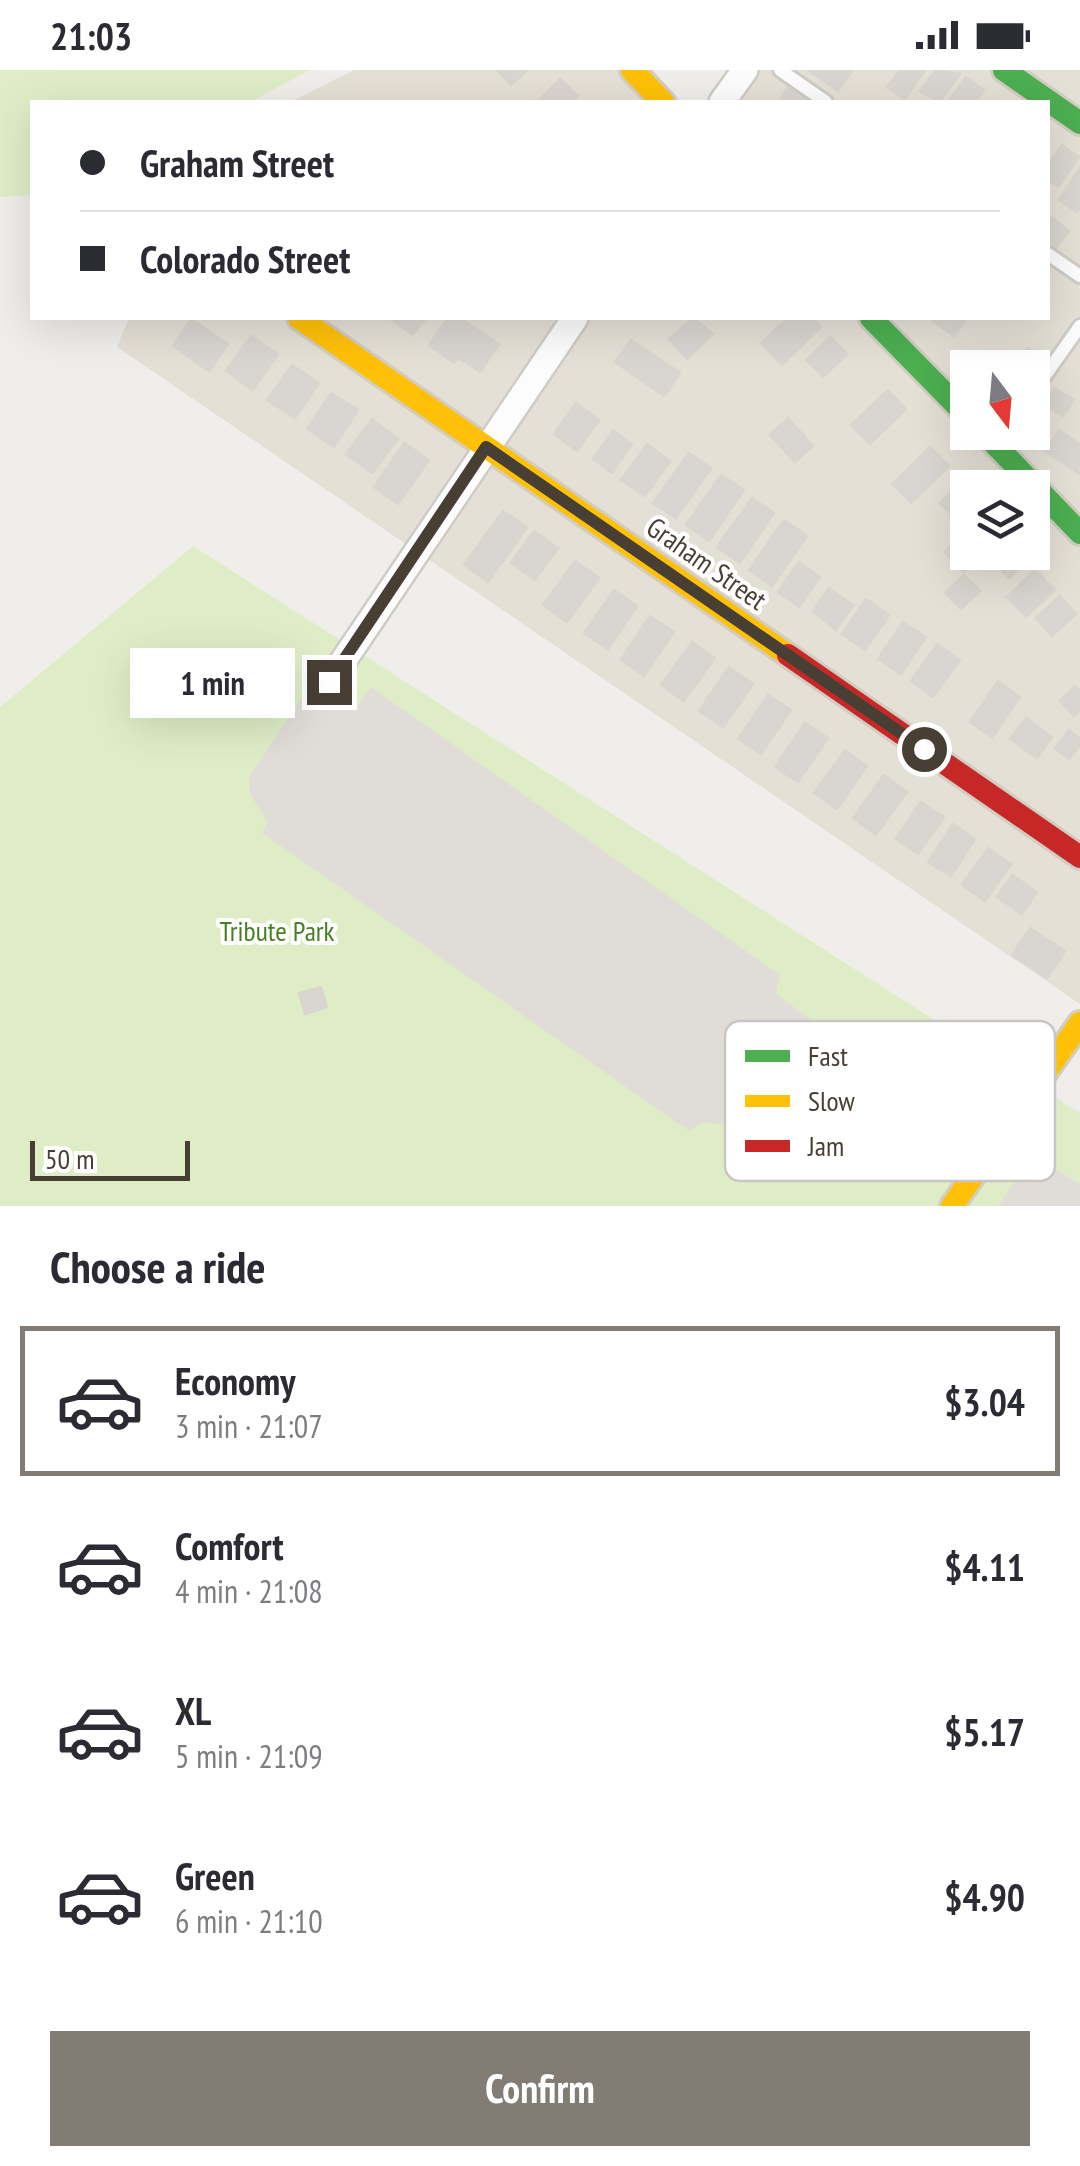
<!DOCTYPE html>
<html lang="en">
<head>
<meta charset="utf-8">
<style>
  :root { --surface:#fff; --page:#f2f2f3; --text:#2b2b33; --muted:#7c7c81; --line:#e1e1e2; --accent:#837c74 }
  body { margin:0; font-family:"PT Sans Narrow",sans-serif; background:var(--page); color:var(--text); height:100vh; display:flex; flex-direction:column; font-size:38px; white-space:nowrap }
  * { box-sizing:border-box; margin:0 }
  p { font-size:32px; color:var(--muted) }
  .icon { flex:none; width:55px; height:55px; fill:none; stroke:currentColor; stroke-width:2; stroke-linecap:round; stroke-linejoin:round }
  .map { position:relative; height:1136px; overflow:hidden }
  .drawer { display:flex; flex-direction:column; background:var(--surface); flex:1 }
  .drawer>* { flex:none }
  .guide { position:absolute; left:30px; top:30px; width:1020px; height:220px; border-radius:0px; box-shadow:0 10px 40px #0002; display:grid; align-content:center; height:220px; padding:0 50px; background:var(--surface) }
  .needle { width:65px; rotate:164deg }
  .controls { position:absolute; left:950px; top:280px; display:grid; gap:20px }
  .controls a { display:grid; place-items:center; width:100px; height:100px; border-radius:0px; background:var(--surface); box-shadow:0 10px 40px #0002; font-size:50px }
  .scale { position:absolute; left:30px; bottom:25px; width:160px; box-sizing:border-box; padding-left:10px; border:5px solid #483f34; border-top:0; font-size:28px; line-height:35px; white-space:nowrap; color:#483f34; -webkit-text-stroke:8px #fff; paint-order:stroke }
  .end { position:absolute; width:45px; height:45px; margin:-22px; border:12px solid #483f34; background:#fff; box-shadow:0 0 0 5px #fff }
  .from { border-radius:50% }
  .bubble { position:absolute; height:70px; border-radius:0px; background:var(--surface); box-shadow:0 10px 40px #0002; font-size:32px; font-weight:800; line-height:70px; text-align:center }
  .guide b { display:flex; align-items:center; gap:35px; height:95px; font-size:38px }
  .guide b+b { border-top:2px solid var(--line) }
  .guide i { width:25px; height:25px; background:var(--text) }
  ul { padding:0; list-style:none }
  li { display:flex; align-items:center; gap:30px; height:150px; margin:0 20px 15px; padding:0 30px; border:5px solid transparent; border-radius:0px }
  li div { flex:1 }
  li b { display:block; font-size:38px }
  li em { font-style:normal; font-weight:800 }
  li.selected { border-color:var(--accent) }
  li>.icon { width:90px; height:90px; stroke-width:1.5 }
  h2 { padding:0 50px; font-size:45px; line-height:120px }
  .primary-button { display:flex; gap:20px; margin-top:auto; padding:20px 50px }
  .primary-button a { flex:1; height:115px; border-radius:0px; background:var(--accent); color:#fff; font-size:40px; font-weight:800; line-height:115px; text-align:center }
  .status { display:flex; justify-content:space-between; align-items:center; height:70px; padding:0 50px; background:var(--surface); direction:ltr }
  .status svg { height:28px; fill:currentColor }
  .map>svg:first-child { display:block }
  .residential { fill:#e5e0d6; fill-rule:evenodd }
  .green { fill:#dfedc7 }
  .parking { fill:#e0ddd8 }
  .building { fill:#d9d5d0; stroke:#d9d5cf; stroke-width:2.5 }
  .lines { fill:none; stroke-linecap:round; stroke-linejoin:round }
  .lane-casing { stroke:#cfccc7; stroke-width:18 }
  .street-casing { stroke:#cfccc7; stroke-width:30 }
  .fast-casing { stroke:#d2ccc1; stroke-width:28 }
  .slow-casing { stroke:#d2ccc1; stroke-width:28 }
  .jam-casing { stroke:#d2ccc1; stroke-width:28 }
  .lane { stroke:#fdfcfc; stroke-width:12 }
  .street { stroke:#fdfcfc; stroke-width:25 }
  .fast { stroke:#4caf50; stroke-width:22 }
  .slow { stroke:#ffc107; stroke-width:22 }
  .jam { stroke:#c62828; stroke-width:22 }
  .route { stroke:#483f34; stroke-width:12 }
  .labels { text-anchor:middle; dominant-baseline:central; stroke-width:8; stroke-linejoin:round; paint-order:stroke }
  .street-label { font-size:28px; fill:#483f34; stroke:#fff }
  .park-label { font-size:28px; fill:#497f22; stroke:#fff }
  .key { fill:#fff; stroke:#c8c5c2; stroke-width:2.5 }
  .key-label { font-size:28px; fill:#483f34 }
</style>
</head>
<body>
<div class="status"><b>21:03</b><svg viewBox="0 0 49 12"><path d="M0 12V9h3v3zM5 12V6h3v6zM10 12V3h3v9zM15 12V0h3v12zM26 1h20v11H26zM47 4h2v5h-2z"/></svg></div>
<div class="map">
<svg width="1080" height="1136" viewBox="0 0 1080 1136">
  <rect width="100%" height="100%" fill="#f0eeea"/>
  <path class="residential" d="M354,0H653L681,32H290Z
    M733,0H1080V934L117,277L129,248H1048V32H710ZM968,298H1032V362H968ZM968,418H1032V482H968Z"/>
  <path class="green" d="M0,0H310L250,32H32V125L0,127Z
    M193,476L1080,1043V1136H0V637Z"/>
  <path class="parking" d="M318,604L359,634L371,617L780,905L776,924L812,950L746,1046L729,1054L701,1053L689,1061L262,763L268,752L250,724L249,707Z
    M1034,1084L1080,1115V1136H998Z"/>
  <path class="building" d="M497,0H527L511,15Z
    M808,0H851L852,1L838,21Z
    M900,0H925L905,29L887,17Z
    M936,0L960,4L939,32L920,21Z
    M966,7L984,20L975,32H948Z
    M560,9L578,26L571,32H537Z
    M787,18L808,30L807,32H779Z
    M1062,75L1079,87L1058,117L1048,110V95Z
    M1080,98V138L1077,142L1059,130Z
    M1051,147L1069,161L1056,178L1048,171Z
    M389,248H426L413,265Z
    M448,248H460L499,274L480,302L458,287L454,293L429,275Z
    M693,248L713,264L687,289L669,269Z
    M788,248H812L821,257L782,295L761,273Z
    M935,248H967L954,266L933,251Z
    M191,249L228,274L209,301L173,276Z
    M251,266L278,284L253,320L226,301Z
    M830,267L847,284L823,307L806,290Z
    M631,270L680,303L664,326L615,292Z
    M1027,278L1047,290L1032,314V298H1015Z
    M292,295L319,313L295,348L267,330Z
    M1054,318L1074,330L1063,346L1044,334Z
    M888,320L906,339L870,374L851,355Z
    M331,323L358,340L334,377L307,359Z
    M576,333L599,350L577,381L554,364Z
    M788,348L813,376L795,392L770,365Z
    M372,349L398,369L372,403L346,384Z
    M613,360L632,374L612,403L593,389Z
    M1059,360L1080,374V404L1045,381Z
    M404,373L429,390L398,434L374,417Z
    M647,374L670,391L645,426L621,410Z
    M930,377L949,396L911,433L892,414Z
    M689,383L711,398L676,448L653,433Z
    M721,405L744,420L709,471L686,455Z
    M962,411L968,418V440L957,450L940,433Z
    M752,428L774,443L740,493L717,477Z
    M503,441L527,457L488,512L464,495Z
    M784,450L807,466L772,516L749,500Z
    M968,460V482H984L964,502L945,482Z
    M534,461L558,478L535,510L511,493Z
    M997,482H1021L1028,490L1009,508L991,488Z
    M575,491L599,508L567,552L543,535Z
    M799,492L820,507L799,537L778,522Z
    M1035,500L1055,520L1026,546L1007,527Z
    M964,505L980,521L961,539L945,523Z
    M829,518L853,535L836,560L813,541Z
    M614,520L637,536L608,579L584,563Z
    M1060,526L1076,544L1052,566L1036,548Z
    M866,529L889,545L865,580L842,564Z
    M650,546L674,562L644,606L621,590Z
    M903,552L926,567L901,604L878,589Z
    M692,572L715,588L684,631L661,615Z
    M937,574L960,590L933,627L911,611Z
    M729,597L753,614L723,657L699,641Z
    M998,611L1020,627L992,668L970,652Z
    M1075,616L1080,622V640L1074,646L1060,631Z
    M768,625L791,640L761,684L738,669Z
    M1026,648L1052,667L1037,688L1010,669Z
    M805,653L828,668L798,712L775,697Z
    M1069,660L1080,669V675L1069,689L1055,678Z
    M845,680L867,696L837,739L814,723Z
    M884,705L907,722L876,765L853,748Z
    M921,732L944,747L918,784L896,769Z
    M953,754L975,769L951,806L928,792Z
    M988,778L1011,794L985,831L962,815Z
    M1012,805L1037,822L1022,844L997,827Z
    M1030,858L1065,881L1047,908L1012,885Z
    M321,917L327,937L305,944L299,923Z"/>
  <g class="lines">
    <defs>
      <path id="lane" d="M780,0L826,32
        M1048,184L1080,206
        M1032,324L1080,256"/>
      <path id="street" d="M722,32L745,0
        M329,612L575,248"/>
      <path id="fast" d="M1004,0L1080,53
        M871,248L968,347
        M983,362L1080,463"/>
      <path id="slow" d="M632,0L663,32
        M299,248L788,585
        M952,1136L1080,953"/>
      <path id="jam" d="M788,585L1080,787"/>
    </defs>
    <use href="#lane" class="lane-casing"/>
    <use href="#street" class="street-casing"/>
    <use href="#fast" class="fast-casing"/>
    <use href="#slow" class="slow-casing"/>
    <use href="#jam" class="jam-casing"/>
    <use href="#lane" class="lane"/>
    <use href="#street" class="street"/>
    <use href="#fast" class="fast"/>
    <use href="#slow" class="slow"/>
    <use href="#jam" class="jam"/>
  </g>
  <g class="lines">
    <path class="route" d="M329,612L486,377L924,679"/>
  </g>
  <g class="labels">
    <g class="street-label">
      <text transform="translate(707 493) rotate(35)">Graham Street</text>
    </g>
    <g class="park-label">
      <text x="277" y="860">Tribute Park</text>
    </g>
  </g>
  <rect x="725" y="951" width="330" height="160" rx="15" class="key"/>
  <rect x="745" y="980" width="45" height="12" fill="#4caf50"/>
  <rect x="745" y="1025" width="45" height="12" fill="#ffc107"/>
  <rect x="745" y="1070" width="45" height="12" fill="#c62828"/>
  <g class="key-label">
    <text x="808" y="996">Fast</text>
    <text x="808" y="1041">Slow</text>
    <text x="808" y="1086">Jam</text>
  </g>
</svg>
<div class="controls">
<a><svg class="needle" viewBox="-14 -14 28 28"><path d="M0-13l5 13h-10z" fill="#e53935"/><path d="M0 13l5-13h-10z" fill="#7c7c81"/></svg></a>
<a><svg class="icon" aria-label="layers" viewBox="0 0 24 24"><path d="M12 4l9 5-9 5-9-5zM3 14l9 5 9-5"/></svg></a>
</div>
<div class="scale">50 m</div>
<i class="end from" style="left:924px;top:679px"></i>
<i class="end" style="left:329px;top:612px"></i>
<div class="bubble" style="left:130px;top:578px;width:165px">1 min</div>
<div class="guide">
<b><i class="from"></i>Graham Street</b>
<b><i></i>Colorado Street</b>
</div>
</div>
<section class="drawer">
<h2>Choose a ride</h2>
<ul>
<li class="selected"><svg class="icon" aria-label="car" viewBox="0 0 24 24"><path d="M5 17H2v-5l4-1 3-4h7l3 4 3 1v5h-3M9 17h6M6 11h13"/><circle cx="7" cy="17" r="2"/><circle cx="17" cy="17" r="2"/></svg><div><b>Economy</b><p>3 min · 21:07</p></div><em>$3.04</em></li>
<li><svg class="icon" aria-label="car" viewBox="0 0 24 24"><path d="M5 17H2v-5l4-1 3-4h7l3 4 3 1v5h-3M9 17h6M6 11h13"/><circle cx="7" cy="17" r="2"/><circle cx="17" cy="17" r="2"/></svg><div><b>Comfort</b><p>4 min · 21:08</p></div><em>$4.11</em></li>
<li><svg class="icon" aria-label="car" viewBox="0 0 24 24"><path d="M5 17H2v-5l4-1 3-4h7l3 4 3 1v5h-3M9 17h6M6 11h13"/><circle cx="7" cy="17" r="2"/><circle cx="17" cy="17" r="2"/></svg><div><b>XL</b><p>5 min · 21:09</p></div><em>$5.17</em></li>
<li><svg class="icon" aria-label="car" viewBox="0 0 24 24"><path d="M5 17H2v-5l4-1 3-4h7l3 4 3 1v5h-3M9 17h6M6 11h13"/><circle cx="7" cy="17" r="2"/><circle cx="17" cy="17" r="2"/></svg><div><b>Green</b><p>6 min · 21:10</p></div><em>$4.90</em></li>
</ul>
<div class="primary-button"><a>Confirm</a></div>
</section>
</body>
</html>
